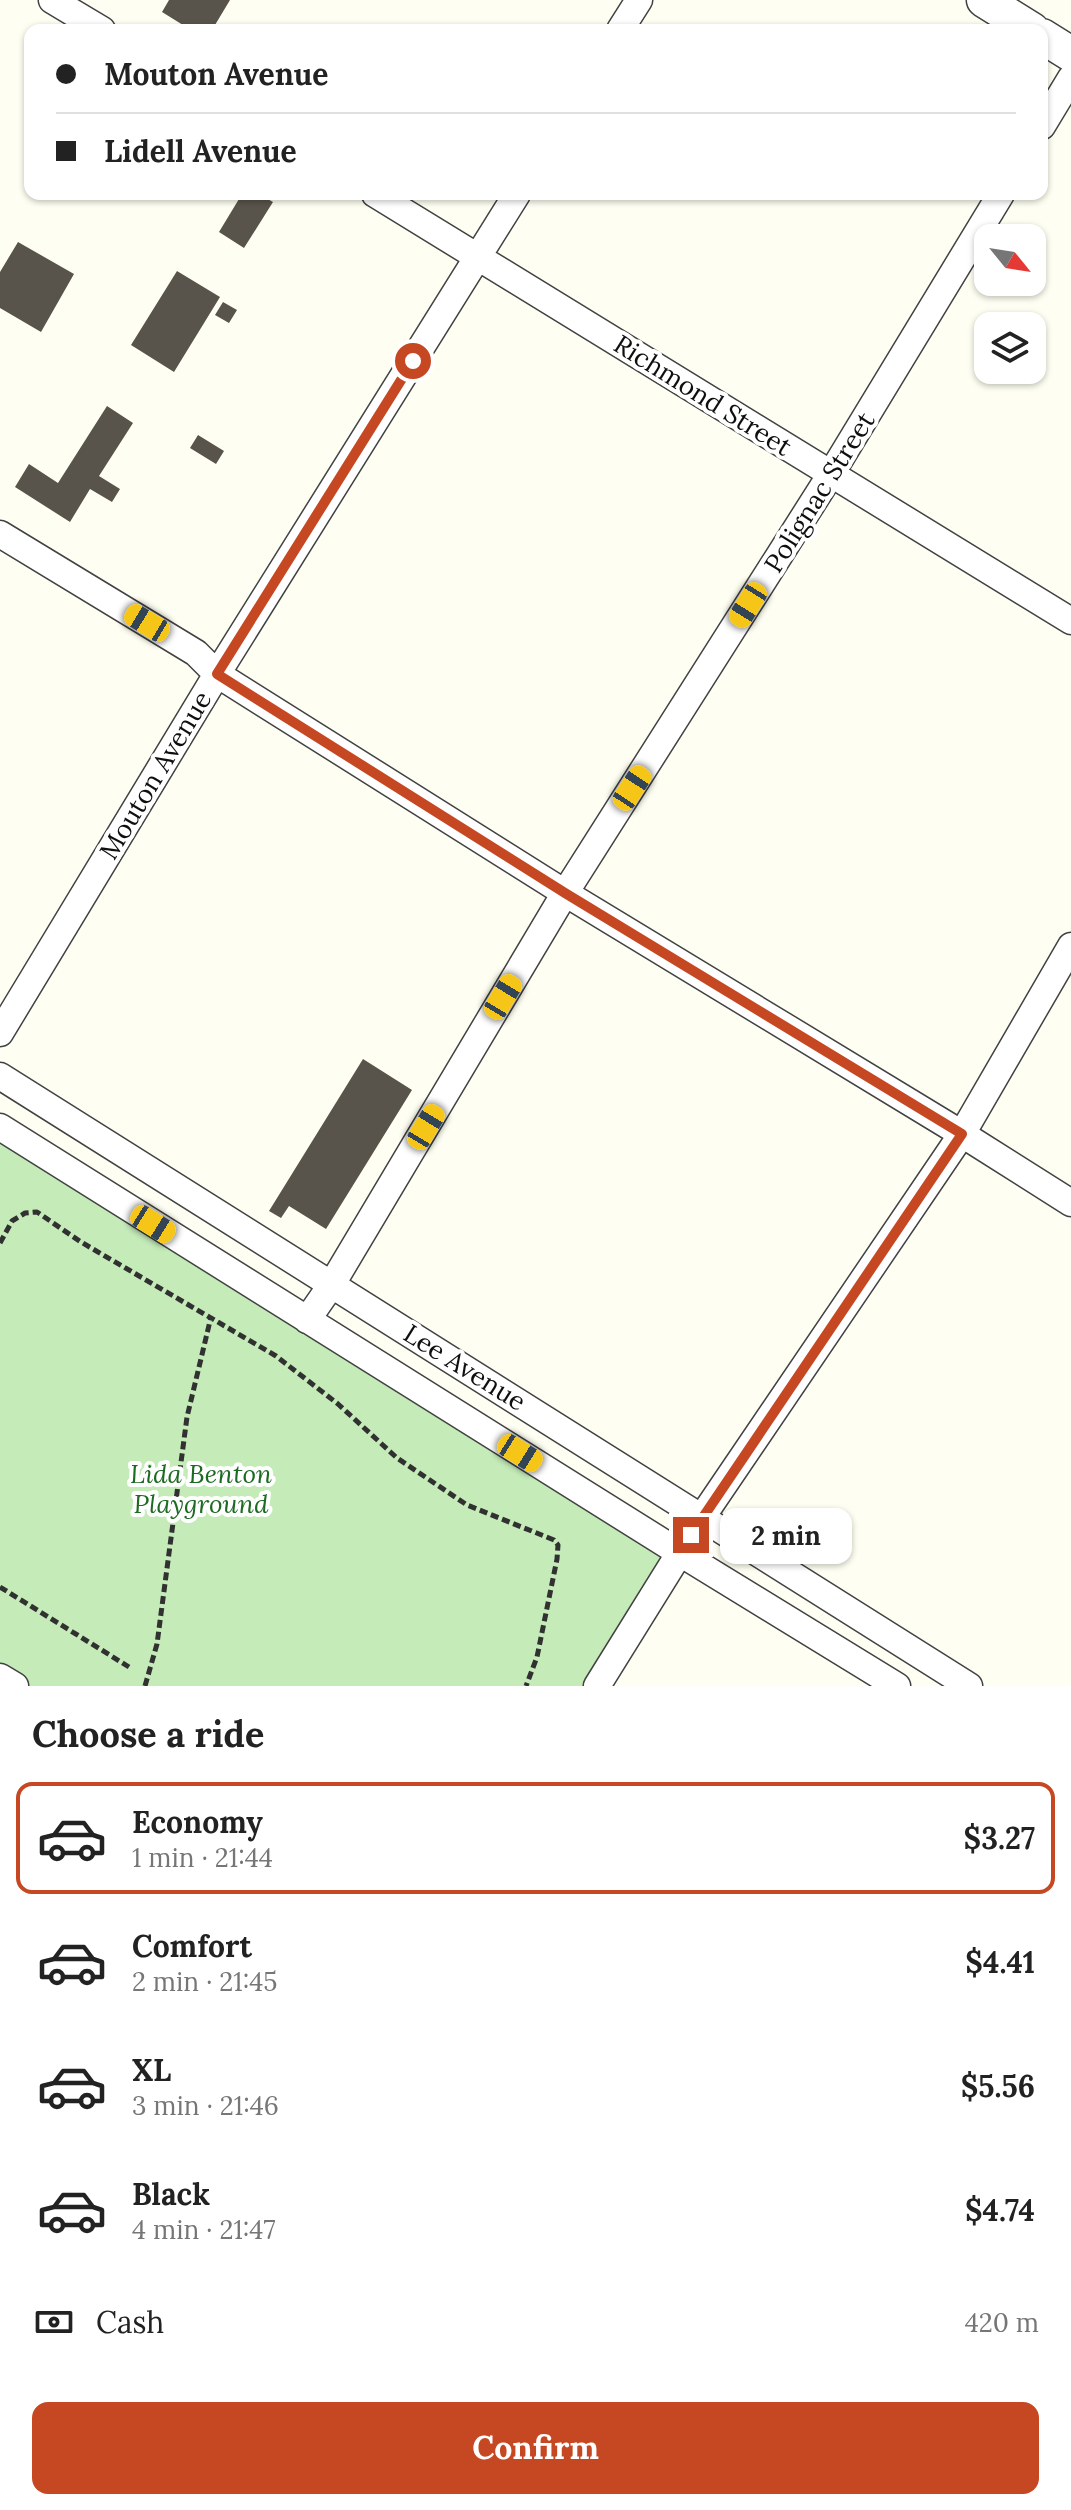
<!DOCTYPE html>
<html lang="en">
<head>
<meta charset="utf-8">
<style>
  :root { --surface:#fff; --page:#f6f6f6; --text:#222; --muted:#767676; --line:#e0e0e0; --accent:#c54822 }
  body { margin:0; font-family:Lora,serif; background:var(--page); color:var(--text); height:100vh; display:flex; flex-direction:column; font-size:30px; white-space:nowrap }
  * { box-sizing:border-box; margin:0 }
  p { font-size:26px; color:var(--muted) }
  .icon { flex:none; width:44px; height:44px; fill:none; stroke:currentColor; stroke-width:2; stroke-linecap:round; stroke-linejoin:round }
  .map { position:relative; height:1686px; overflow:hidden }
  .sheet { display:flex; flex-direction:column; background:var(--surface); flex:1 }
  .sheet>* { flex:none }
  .banner { position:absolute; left:24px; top:24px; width:1024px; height:176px; border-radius:16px; box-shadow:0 2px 6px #0004; display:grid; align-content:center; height:176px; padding:0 32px; background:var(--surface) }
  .needle { width:52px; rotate:120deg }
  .controls { position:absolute; left:974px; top:224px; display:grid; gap:16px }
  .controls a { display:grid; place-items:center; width:72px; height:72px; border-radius:16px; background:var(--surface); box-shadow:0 2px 6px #0004; font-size:40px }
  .end { position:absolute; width:36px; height:36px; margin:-18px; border:10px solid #c54822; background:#fff; box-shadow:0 0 0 4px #fff }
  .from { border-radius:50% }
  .bubble { position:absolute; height:56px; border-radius:16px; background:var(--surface); box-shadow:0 2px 6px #0004; font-size:26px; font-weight:800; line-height:56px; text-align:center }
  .car { position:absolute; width:24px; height:48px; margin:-24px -12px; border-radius:10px; box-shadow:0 0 6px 2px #0007; background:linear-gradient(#f5c518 24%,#345 0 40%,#f5c518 0 76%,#345 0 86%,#f5c518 0) }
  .banner b { display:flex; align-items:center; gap:28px; height:76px; font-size:30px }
  .banner b+b { border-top:2px solid var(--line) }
  .banner i { width:20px; height:20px; background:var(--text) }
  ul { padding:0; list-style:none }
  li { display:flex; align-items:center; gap:24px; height:112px; margin:0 16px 12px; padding:0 16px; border:4px solid transparent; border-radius:16px }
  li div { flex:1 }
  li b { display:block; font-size:30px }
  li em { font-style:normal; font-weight:800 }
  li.on { border-color:var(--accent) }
  li>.icon { width:72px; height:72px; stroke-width:1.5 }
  h2 { padding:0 32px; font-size:36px; line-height:96px }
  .pay { display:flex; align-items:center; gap:20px; height:88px; padding:0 32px; font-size:30px }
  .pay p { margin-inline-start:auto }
  .cta { display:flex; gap:16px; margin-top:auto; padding:16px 32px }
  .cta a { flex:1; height:92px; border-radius:16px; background:var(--accent); color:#fff; font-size:32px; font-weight:800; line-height:92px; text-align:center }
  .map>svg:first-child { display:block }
  .park { fill:#c5ebb9 }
  .building { fill:#59544b }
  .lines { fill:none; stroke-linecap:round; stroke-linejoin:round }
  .minor-casing { stroke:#424242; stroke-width:29 }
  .tertiary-casing { stroke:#424242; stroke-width:37 }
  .path { stroke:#313131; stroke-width:5; stroke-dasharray:8 4; stroke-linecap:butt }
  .minor { stroke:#fff; stroke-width:26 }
  .tertiary { stroke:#fff; stroke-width:34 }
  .route { stroke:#c54822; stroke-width:10 }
  .labels { text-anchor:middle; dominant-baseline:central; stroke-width:8; stroke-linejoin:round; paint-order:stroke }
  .street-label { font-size:26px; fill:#0f0f0f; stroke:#fff }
  .park-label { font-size:26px; font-style:italic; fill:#1d6a22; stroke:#fff }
</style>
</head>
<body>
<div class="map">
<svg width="1071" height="1686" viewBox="0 0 1071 1686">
  <rect width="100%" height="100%" fill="#fefff2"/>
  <path class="park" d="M0,1127L680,1553L597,1686H15L0,1677Z"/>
  <path class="building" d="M169,0H230L212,30H191L162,12Z
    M242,194H259L273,202L244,248L219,232Z
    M18,242L74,274L41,332L0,308V272Z
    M177,271L220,297L174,372L131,345Z
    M223,302L237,310L229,323L215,315Z
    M107,406L133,423L99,476L120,489L112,502L90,489L70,522L15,487L29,464L58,483Z
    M198,435L224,451L216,464L190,448Z
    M363,1059L412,1090L326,1229L289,1206L281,1218L269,1211Z"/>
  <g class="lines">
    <defs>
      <path id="minor" d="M52,0L102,30
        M620,30L639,0
        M1042,126L1071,78
        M375,194L1071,621
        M0,534L196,653L217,674L565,893L962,1134L1071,1203
        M0,1033L217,674L517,194
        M0,1076L969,1686
        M0,1127L680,1553L897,1686
        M307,1320L332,1284L565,893L831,474L1001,194
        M0,1677L15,1686
        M597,1686L702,1517L962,1134L1071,946"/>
      <path id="tertiary" d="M984,0L1032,30
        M1042,36L1071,54"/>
    </defs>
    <use href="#minor" class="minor-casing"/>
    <use href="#tertiary" class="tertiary-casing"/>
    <path class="path" d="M0,1243L12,1221L25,1213L37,1212L81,1242L276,1356L338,1404L397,1458L467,1505L554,1540L558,1545L557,1559L537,1657L526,1686
      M0,1587L129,1667
      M145,1686L157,1644L187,1417L211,1317"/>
    <use href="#minor" class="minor"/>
    <use href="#tertiary" class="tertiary"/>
  </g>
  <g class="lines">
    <path class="route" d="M413,361L217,674L565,893L962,1134L691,1535"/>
  </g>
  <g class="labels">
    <g class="street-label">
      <text transform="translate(703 395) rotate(32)">Richmond Street</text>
      <text transform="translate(819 492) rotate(-58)">Polignac Street</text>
      <text transform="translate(155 775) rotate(-59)">Mouton Avenue</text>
      <text transform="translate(465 1367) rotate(32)">Lee Avenue</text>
    </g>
    <g class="park-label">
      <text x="201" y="1473">Lida Benton<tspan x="201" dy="30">Playground</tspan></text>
    </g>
  </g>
</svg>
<div class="controls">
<a><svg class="needle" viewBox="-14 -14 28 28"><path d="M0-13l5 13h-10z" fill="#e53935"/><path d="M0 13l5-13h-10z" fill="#767676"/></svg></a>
<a><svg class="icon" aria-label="layers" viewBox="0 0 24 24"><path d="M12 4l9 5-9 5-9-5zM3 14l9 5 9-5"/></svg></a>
</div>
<i class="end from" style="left:413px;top:361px"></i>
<i class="end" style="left:691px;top:1535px"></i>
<div class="bubble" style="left:720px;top:1508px;width:132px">2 min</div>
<i class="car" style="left:748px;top:605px;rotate:212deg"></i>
<i class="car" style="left:147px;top:623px;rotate:301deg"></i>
<i class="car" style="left:632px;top:788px;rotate:33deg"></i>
<i class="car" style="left:503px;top:997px;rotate:31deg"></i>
<i class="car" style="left:426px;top:1127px;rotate:31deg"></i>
<i class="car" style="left:153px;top:1224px;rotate:122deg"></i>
<i class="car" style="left:520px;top:1453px;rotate:122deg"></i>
<div class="banner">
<b><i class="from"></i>Mouton Avenue</b>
<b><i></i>Lidell Avenue</b>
</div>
</div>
<section class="sheet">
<h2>Choose a ride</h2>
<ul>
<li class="on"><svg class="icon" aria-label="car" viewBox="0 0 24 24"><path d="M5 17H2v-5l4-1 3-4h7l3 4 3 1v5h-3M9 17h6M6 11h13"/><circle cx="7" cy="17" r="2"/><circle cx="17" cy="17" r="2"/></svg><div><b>Economy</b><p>1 min · 21:44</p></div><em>$3.27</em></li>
<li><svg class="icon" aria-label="car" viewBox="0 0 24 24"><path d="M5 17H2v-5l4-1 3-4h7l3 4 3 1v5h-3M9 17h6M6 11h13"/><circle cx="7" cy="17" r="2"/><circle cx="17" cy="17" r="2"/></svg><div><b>Comfort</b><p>2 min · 21:45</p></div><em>$4.41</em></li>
<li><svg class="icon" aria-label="car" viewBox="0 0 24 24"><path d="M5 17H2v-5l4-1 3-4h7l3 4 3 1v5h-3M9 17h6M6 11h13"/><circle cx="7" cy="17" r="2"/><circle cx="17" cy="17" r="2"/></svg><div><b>XL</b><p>3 min · 21:46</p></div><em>$5.56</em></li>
<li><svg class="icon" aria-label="car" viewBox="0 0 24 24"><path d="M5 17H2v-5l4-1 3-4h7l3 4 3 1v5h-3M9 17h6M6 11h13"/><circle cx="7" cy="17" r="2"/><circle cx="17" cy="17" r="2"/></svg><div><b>Black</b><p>4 min · 21:47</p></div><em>$4.74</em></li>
</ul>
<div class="pay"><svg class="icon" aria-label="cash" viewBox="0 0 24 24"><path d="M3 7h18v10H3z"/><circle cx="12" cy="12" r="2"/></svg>Cash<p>420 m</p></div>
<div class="cta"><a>Confirm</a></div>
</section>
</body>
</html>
